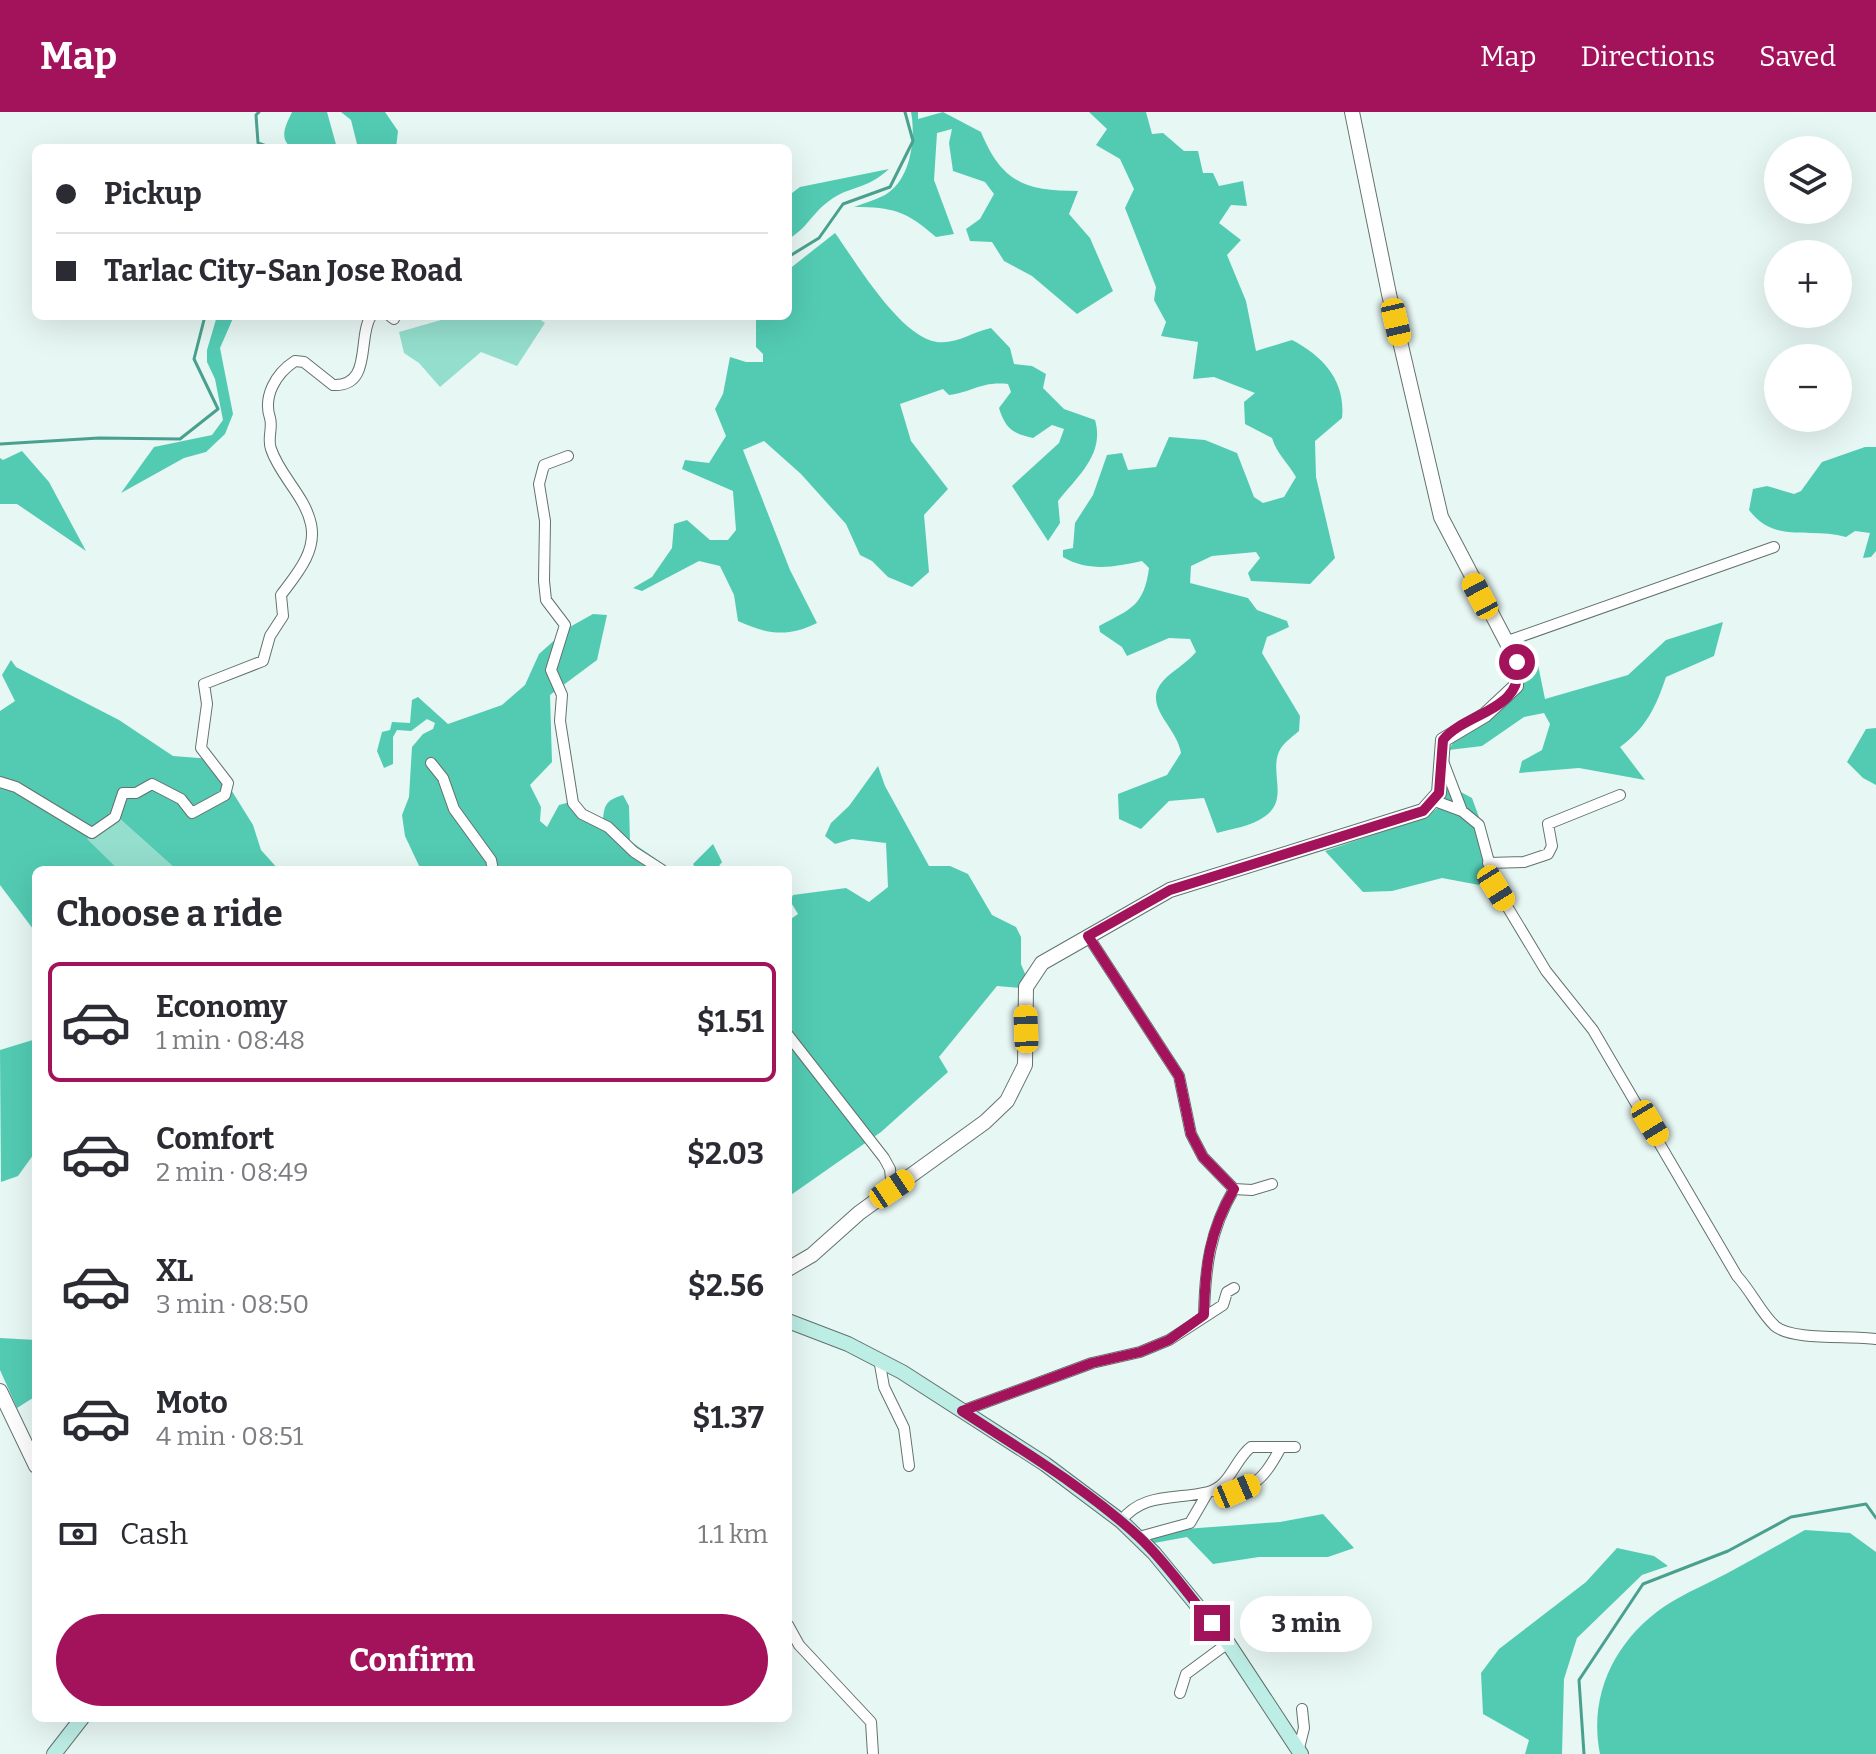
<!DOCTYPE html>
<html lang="en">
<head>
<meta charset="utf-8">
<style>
  :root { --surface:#fff; --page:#f2f2f3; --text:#2b2b33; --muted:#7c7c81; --line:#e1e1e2; --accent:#a2135b }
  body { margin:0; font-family:Bitter,serif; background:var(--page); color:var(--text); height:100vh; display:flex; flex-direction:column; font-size:30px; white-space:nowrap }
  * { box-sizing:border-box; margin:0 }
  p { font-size:26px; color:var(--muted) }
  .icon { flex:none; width:44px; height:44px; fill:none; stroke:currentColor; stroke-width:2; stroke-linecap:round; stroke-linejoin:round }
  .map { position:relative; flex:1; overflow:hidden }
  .side { position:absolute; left:32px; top:754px; width:760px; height:856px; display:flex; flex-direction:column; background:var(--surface); border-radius:12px; box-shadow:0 8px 32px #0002 }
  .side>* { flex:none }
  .banner { position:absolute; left:32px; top:32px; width:760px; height:176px; border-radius:12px; box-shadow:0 8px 32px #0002; display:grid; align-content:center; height:176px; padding:0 24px; background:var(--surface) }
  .buttons { position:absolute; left:1764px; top:24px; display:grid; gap:16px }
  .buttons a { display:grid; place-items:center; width:88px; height:88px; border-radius:50%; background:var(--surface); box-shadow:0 8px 32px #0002; font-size:40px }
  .end { position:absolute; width:36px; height:36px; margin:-18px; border:10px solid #a2135b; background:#fff; box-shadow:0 0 0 4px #fff }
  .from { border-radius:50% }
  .bubble { position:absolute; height:56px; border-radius:28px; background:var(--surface); box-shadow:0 8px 32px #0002; font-size:26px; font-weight:700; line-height:56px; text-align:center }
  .car { position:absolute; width:24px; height:48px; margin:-24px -12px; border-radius:10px; box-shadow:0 0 6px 2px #0007; background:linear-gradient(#f5c518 24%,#345 0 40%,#f5c518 0 76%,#345 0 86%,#f5c518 0) }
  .banner b { display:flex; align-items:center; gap:28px; height:76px; font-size:30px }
  .banner b+b { border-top:2px solid var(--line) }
  .banner i { width:20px; height:20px; background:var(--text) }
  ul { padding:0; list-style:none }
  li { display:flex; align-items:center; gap:24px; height:120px; margin:0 16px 12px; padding:0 8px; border:4px solid transparent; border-radius:12px }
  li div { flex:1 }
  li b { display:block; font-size:30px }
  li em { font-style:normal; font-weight:700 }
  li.current { border-color:var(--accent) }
  li>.icon { width:72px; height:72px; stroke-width:1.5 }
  h2 { padding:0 24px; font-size:36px; line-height:96px }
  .pay { display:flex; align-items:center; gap:20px; height:88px; padding:0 24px; font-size:30px }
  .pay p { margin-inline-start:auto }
  .primary-button { display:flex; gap:16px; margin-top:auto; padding:16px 24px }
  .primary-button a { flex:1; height:92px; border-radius:48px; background:var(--accent); color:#fff; font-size:32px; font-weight:700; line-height:92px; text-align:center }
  header { display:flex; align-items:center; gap:48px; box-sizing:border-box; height:112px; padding:0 40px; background:var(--accent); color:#fff }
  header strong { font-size:38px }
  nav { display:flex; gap:44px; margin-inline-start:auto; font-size:28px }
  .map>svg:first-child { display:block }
  .green { fill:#94decd }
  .forest { fill:#53cbb3 }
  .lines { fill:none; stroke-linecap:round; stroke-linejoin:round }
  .stream { stroke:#4aa08f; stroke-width:3 }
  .minor-casing { stroke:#63726e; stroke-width:12 }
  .tertiary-casing { stroke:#63726e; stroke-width:16 }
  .secondary-casing { stroke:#63726e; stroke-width:16 }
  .minor { stroke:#fff; stroke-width:10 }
  .tertiary { stroke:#fff; stroke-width:14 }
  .secondary { stroke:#bdeee6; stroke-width:14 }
  .route { stroke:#a2135b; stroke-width:10 }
</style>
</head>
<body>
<header>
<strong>Map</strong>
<nav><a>Map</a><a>Directions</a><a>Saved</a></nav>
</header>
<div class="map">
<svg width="1876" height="1642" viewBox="0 0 1876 1642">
  <rect width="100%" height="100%" fill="#e7f7f3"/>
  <path class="green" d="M437,204H535L545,211L517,254L481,240L440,275L419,251L404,241L399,220L441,208Z
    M119,706L177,758H119L86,727Z"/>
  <path class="forest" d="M292,0H327L337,36H292C278,26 286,13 292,0Z
    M341,0H385L398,19L396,36H358L351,8Z
    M911,0H918V7L943,0L981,20C1002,71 1026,79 1078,79L1069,102L1090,126L1113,179L1077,202L1032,164L1004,149L992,130L970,129L966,117L980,107L994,82L985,70L953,59L949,31L952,17L937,21L934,68L954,122L936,125C906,99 893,95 854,95C864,91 875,88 885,83C911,68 916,26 911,0Z
    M1089,0H1146L1152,22L1163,21L1184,39H1198L1203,61H1213L1219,74L1243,69L1247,94L1231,93L1219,111L1241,128L1227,143L1246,189L1256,239L1292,228C1323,244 1346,269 1342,306L1315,329L1316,365L1335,446L1310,472L1251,469L1248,461L1260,446L1256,440L1212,444L1191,454L1190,471L1248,486L1257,498L1287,509L1289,515L1267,525L1262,541L1300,604L1299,619C1293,624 1285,630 1281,636C1267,658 1291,687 1264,705C1252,714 1231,717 1217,721L1204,686L1169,689L1141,717L1119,707L1118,682L1167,663L1181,641C1177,614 1141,594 1163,569C1173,558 1186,552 1196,540L1190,527L1169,526L1127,544L1122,535L1100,520L1099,514C1131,497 1144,494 1149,456L1142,449C1115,455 1088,460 1063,445V438L1073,436L1075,411L1093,383L1107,343L1122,341L1128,358L1156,355L1169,325L1205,328L1237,341L1254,385L1263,391L1284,385L1296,365C1288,351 1277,342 1272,326L1245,312L1244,290L1255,281L1214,265L1193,267L1198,230L1161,224L1166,210L1154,188L1156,175L1125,96L1134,77L1120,47L1096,33L1107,17Z
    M889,57C865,79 850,73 829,89C813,100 806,118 788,127V84L800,75Z
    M835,121C856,150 900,225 937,230C958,232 972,220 991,216L1010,236L1014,252L1032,254L1046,262L1043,276L1064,297L1095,308C1105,342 1078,364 1058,389L1060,411L1048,429L1012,374L1059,331L1064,317L1052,313L1033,326C1013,322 1005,316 999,296L1011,280L1008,272C981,269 973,280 949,283L943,277L900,292L911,329L948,377L924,403L929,460L912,475L888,465L872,449L860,443L846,412L801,362L764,329L743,338L790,458L817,511C787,526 767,522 738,509L734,483L720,454L699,449L642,479L633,476L652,465L672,436L674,412L687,408L710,428H728L736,418L733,379L682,357L685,348L709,351L726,324L715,297L723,282L730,245L746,250H763V242L756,235V204H788V158Z
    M217,204H234L220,236L233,302L225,322L206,340L184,346L121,381L154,335L212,323L223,308L215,267L207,250V238Z
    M1865,335H1876V439L1871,445L1863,446L1870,421L1855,419L1846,425C1811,414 1775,433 1749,398L1753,377L1767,374L1794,382L1801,379L1822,350Z
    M22,339L49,370L86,439L17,392H0V346L3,348Z
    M593,502L607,503L597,548L550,583L552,650L530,673L541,695L540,709L547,715L559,693L574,689L603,709C604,693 606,688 623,683L629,694L630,729L672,758H421L405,724L402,703L409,685L412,635L423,622L433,617L435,611L427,607L411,619L397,618L393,625V652L384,656L377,639L382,620L390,618L392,610L410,611L412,588L418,585L448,612L502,593L525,573L539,542L568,516Z
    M1723,510L1714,544L1666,565C1656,595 1646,616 1620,635L1645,668L1579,656L1519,661L1522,649L1542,638L1550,612L1544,601L1524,605L1482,634L1449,638C1468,598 1523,608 1522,551L1537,548L1545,587L1628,563L1666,528Z
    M11,548L16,555L119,608L173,644L212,647L253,713L261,738L279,758H177L119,706L87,727L119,758H36V821L0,773V599L15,589L2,563Z
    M1876,616V673L1863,666L1847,650L1866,617Z
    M878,654L885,674L929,754H950L968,762L992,803L1016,815L1021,825V852L1026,864L1021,876L997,874L939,945L948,960L881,1020L788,1085V809L798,802L790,789L793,783L846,776L869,790L888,775L886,731L852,727L835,732L825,724L831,711L849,694Z
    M1446,672L1472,686L1480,708L1490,775L1442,766L1392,779L1363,780L1325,739L1426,705L1440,694Z
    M713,732L722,750L716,758H697L693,752Z
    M36,927V1039L18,1064L1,1070L0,938Z
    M0,1226L36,1228V1284L17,1296L0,1258Z
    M1323,1402L1354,1436L1328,1445H1259L1213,1452L1187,1425L1154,1431L1144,1420L1280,1410Z
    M1805,1418L1850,1421L1876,1440V1642H1600C1588,1583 1615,1528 1665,1494C1686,1480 1712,1470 1735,1457C1759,1444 1782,1431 1805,1418Z
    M1617,1436L1654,1444L1668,1454L1642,1463L1577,1526L1564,1567L1562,1642H1525L1529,1628L1483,1602L1481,1561L1499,1537L1586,1470Z"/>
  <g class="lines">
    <path class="stream" d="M259,0L256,3L258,31L272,36
      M788,145L819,126L843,92L890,75L913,29L905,0
      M0,332L99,326L180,327L218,297L194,247L205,204
      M1584,1642L1579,1568L1643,1472L1728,1439L1791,1405L1866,1392L1876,1406"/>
    <defs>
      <path id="minor" d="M390,204L394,207
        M568,344L544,353L539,372L545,409L544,469L546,488L565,513L551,558L562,583L560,609L573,691L582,702L608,715L634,740L662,758
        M1505,530L1774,435
        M431,651L443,666L454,697L491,748L493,758
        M1444,652L1462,699
        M0,670L16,675L92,721L115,705L123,681H136L152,672L181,687L192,701L225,683L228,671L201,636L207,592L204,572L263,549L270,524L283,504L281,483C296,463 317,440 311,412C305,384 280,364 271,337C267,327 273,316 270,306C263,285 275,262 295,249L304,250L333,273C373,275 357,225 371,204
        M1435,689L1462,699L1479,713L1496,776L1546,859L1593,918L1737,1164C1751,1179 1761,1201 1775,1214C1792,1229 1852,1223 1876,1227
        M1488,751L1524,750L1548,742L1552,734L1548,712L1620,683
        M1088,824L1179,964L1191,1022L1203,1045L1234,1077L1252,1078L1272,1072
        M788,923L884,1046L890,1057L892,1077
        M1204,1203C1205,1156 1210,1118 1234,1077
        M879,1247L884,1275L904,1316L909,1354
        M962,1299L1092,1251L1140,1240L1169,1228L1223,1193L1227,1180L1234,1176
        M1214,1379C1253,1378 1261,1371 1280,1337
        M1121,1409C1143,1380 1176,1388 1208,1380C1230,1375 1235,1347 1251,1335H1295
        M1139,1425L1190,1411L1208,1380
        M788,1513L799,1533L871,1610L873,1642
        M1180,1581L1186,1562L1228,1531
        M1299,1636L1304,1616L1302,1597"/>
      <path id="tertiary" d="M788,1157L812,1143L859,1101L985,1010L1007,989L1025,953L1026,875L1042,851L1170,778L1423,699L1439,681L1443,628L1485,603L1516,574L1517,550L1441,405L1389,182L1352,0
        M0,1279L36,1354"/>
      <path id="secondary" d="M788,1209L848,1232L902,1260L1045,1352L1121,1409L1154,1441L1228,1531L1301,1642
        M54,1642L82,1606"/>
    </defs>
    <use href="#minor" class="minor-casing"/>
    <use href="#tertiary" class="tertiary-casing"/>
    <use href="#secondary" class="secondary-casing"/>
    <use href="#minor" class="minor"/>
    <use href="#tertiary" class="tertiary"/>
    <use href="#secondary" class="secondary"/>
  </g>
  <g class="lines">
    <path class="route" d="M1212,1511C1188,1483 1166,1450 1139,1425C1086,1376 1023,1339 962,1299L1092,1251L1140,1240L1169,1228L1204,1203C1205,1154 1209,1120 1234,1077L1203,1045L1191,1022L1179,964L1088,824L1170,778L1423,699L1439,681L1443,628C1465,600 1526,599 1517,550"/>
  </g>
</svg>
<div class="buttons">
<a><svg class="icon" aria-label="layers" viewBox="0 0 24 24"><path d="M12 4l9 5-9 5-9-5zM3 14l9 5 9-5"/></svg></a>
<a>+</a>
<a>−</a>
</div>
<i class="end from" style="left:1517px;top:550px"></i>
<i class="end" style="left:1212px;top:1511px"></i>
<div class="bubble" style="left:1240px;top:1484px;width:132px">3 min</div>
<i class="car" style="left:1396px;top:210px;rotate:167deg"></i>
<i class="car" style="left:1480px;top:484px;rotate:332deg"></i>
<i class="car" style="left:1496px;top:776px;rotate:148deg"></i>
<i class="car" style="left:1026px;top:917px;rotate:358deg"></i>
<i class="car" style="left:1650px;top:1011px;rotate:149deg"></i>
<i class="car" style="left:892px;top:1077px;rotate:56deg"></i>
<i class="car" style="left:1237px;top:1379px;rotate:67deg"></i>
<div class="banner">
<b><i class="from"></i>Pickup</b>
<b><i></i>Tarlac City-San Jose Road</b>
</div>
<section class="side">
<h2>Choose a ride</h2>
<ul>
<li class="current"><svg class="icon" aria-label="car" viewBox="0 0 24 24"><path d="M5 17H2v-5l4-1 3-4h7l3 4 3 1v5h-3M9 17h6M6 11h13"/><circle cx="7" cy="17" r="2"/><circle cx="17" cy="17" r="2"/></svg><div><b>Economy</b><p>1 min · 08:48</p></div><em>$1.51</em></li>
<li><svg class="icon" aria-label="car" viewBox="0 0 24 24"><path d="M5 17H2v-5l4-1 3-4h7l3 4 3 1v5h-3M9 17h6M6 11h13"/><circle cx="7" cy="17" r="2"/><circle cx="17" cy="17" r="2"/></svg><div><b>Comfort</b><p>2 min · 08:49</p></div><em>$2.03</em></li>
<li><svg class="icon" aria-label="car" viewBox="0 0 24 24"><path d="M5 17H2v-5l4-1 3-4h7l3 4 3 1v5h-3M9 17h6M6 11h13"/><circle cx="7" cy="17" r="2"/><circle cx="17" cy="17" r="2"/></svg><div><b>XL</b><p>3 min · 08:50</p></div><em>$2.56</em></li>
<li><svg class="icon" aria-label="car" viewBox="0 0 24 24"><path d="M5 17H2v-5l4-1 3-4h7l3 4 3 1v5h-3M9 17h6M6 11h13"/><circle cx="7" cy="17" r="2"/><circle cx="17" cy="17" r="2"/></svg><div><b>Moto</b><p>4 min · 08:51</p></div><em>$1.37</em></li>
</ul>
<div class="pay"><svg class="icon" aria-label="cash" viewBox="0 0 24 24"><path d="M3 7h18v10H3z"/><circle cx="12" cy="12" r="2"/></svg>Cash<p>1.1 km</p></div>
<div class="primary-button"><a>Confirm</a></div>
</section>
</div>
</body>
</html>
